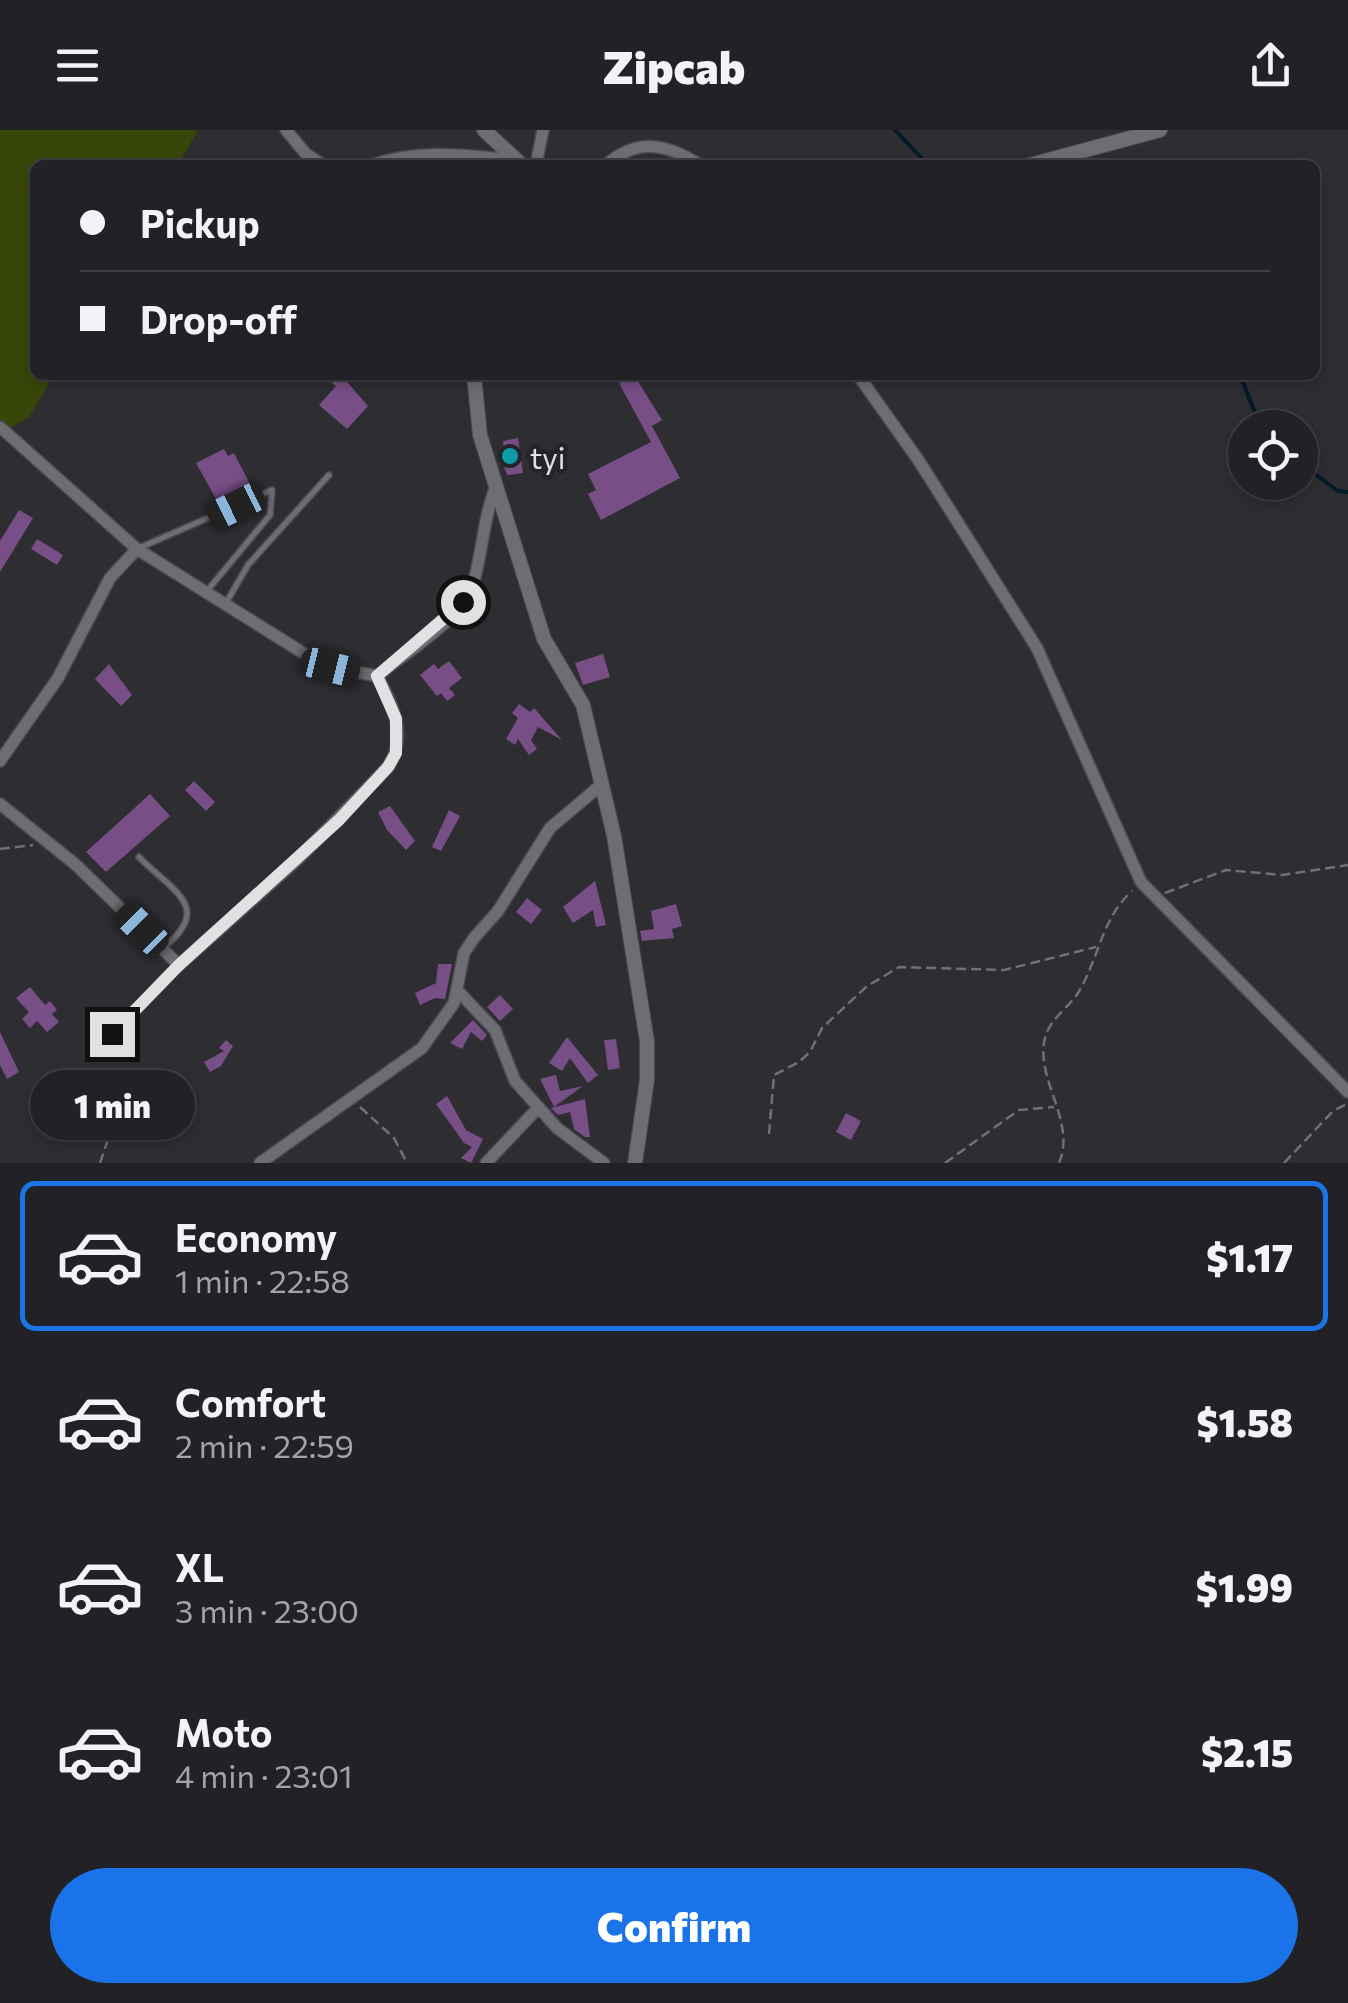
<!DOCTYPE html>
<html lang="en">
<head>
<meta charset="utf-8">
<style>
  :root { --surface:#222226; --page:#2a2a2e; --text:#f1f3f6; --muted:#a2a4a7; --line:#3f3f43; --accent:#1a73e8 }
  body { margin:0; font-family:Commissioner,sans-serif; background:var(--page); color:var(--text); height:100vh; display:flex; flex-direction:column; font-size:38px; white-space:nowrap }
  * { box-sizing:border-box; margin:0 }
  p { font-size:32px; color:var(--muted) }
  .icon { flex:none; width:55px; height:55px; fill:none; stroke:currentColor; stroke-width:2; stroke-linecap:round; stroke-linejoin:round }
  .map { position:relative; height:1033px; overflow:hidden }
  .panel { display:flex; flex-direction:column; background:var(--surface); flex:1 }
  .panel>* { flex:none }
  .banner { position:absolute; left:30px; top:30px; width:1290px; height:220px; border-radius:15px; box-shadow:0 5px 15px #0003,0 0 0 2px var(--line); display:grid; align-content:center; height:220px; padding:0 50px; background:var(--surface) }
  .fabs { position:absolute; left:1228px; top:280px; display:grid; gap:20px }
  .fabs a { display:grid; place-items:center; width:90px; height:90px; border-radius:50%; background:var(--surface); box-shadow:0 5px 15px #0003,0 0 0 2px var(--line); font-size:50px }
  .end { position:absolute; width:45px; height:45px; margin:-22px; border:12px solid #e1e1e4; background:#111; box-shadow:0 0 0 5px #111 }
  .from { border-radius:50% }
  .bubble { position:absolute; height:70px; border-radius:35px; background:var(--surface); box-shadow:0 5px 15px #0003,0 0 0 2px var(--line); font-size:32px; font-weight:800; line-height:70px; text-align:center }
  .car { position:absolute; width:30px; height:60px; margin:-30px -15px; border-radius:12px; box-shadow:0 0 8px 2px #0007; background:linear-gradient(#222 24%,#8ab4d8 0 40%,#222 0 76%,#8ab4d8 0 86%,#222 0) }
  .banner b { display:flex; align-items:center; gap:35px; height:95px; font-size:38px }
  .banner b+b { border-top:2px solid var(--line) }
  .banner i { width:25px; height:25px; background:var(--text) }
  ul { padding:18px 0 0; list-style:none }
  li { display:flex; align-items:center; gap:30px; height:150px; margin:0 20px 15px; padding:0 30px; border:5px solid transparent; border-radius:15px }
  li div { flex:1 }
  li b { display:block; font-size:38px }
  li em { font-style:normal; font-weight:800 }
  li.on { border-color:var(--accent) }
  li>.icon { width:90px; height:90px; stroke-width:1.5 }
  .primary-button { display:flex; gap:20px; margin-top:auto; padding:20px 50px }
  .primary-button a { flex:1; height:115px; border-radius:60px; background:var(--accent); color:#fff; font-size:40px; font-weight:800; line-height:115px; text-align:center }
  header { display:flex; justify-content:space-between; align-items:center; height:130px; padding:0 50px; background:var(--surface); font-size:45px; font-weight:800 }
  .map>svg:first-child { display:block }
  .green { fill:#39460a }
  .lines { fill:none; stroke-linecap:round; stroke-linejoin:round }
  .stream { stroke:#011b27; stroke-width:4 }
  .building { fill:#784e87 }
  .service-casing { stroke:#4b4a4f; stroke-width:8 }
  .minor-casing { stroke:#4b4a4f; stroke-width:14 }
  .tertiary-casing { stroke:#4b4a4f; stroke-width:16 }
  .path { stroke:#717074; stroke-width:2.5; stroke-dasharray:10 5; stroke-linecap:butt }
  .service { stroke:#6e6d73; stroke-width:5 }
  .minor { stroke:#6e6d73; stroke-width:11 }
  .tertiary { stroke:#6e6d73; stroke-width:14 }
  .route { stroke:#e1e1e4; stroke-width:12 }
  .culture-dot { fill:#0f9aa8; stroke:#242328; stroke-width:4 }
  .labels { text-anchor:middle; dominant-baseline:central; stroke-width:9; stroke-linejoin:round; paint-order:stroke }
  .poi-label { font-size:30px; fill:#e1e1e4; stroke:#242328; text-anchor:start }
</style>
</head>
<body>
<header><svg class="icon" aria-label="menu" viewBox="0 0 24 24"><path d="M4 6h16M4 12h16M4 18h16"/></svg>Zipcab<svg class="icon" aria-label="share" viewBox="0 0 24 24"><path d="M12 15V3M7 8l5-5 5 5M5 13v7h14v-7"/></svg></header>
<div class="map">
<svg width="1348" height="1033" viewBox="0 0 1348 1033">
  <rect width="100%" height="100%" fill="#2e2d32"/>
  <path class="green" d="M0,0H198L178,35H35V245H54L29,287L0,304Z"/>
  <g class="lines">
    <path class="stream" d="M895,0L928,35
      M1240,245L1261,298
      M1300,333L1338,361L1348,362"/>
  </g>
  <path class="building" d="M323,245H341L368,276L347,299L319,275L336,256Z
    M634,245L662,290L652,296L680,348L601,390L588,364L596,360L588,344L651,312L619,253Z
    M518,308L523,343L507,345L499,321H504L503,311Z
    M224,319L228,326L234,323L253,360L220,376L196,333Z
    M19,380L33,388L0,442V411Z
    M37,409L63,425L57,435L31,419Z
    M603,524L610,547L583,555L575,533Z
    M449,531L462,548L449,558L455,565L447,571L441,563L437,566L420,545L434,534L438,539Z
    M109,534L132,565L121,576L95,549Z
    M519,574L530,582L534,578L562,610L538,597L531,610L537,619L529,625L518,609L515,615L506,609L518,588L512,583Z
    M194,651L215,672L206,681L185,660Z
    M150,664L170,686L106,742L86,722Z
    M390,676L415,711L406,720L387,700L378,682Z
    M449,680L460,686L441,721L432,717Z
    M595,751L606,795L596,797L593,780L573,793L563,777Z
    M527,768L542,780L531,794L516,782Z
    M676,774L682,796L672,799L674,808L642,811L640,801L654,799L651,781Z
    M438,834H452L445,869L435,868L420,875L415,863L436,853Z
    M30,857L45,875L50,871L57,880L52,884L59,892L47,902L37,891L30,898L22,889L29,882L16,868Z
    M500,865L513,879L500,891L487,877Z
    M473,890L487,905L482,911L471,902L462,919L450,913Z
    M0,902L19,942L7,949L0,935Z
    M567,907L598,945L588,953L570,928L562,941L549,933Z
    M616,909L620,938L608,940L604,910Z
    M226,910L233,916L221,936L210,942L204,932L224,921L219,918Z
    M556,945L560,961L583,956L554,977L540,949Z
    M447,966L466,1000L483,1009L471,1033L461,1028L472,1017L464,1013L436,974Z
    M585,969L590,1007H585L574,999L570,982L558,985L551,978Z
    M846,983L861,991L851,1010L836,1002Z"/>
  <g class="lines">
    <defs>
      <path id="service" d="M139,418L272,360L270,385L207,461
        M226,473L248,435L329,345
        M139,727C172,761 214,777 164,817
        M101,911L177,837"/>
      <path id="minor" d="M286,0L306,24L323,35
        M372,35C421,18 465,26 517,30
        M536,35L543,0
        M606,35C637,8 666,13 700,35
        M858,245L919,331L1037,518L1141,752L1348,962
        M0,297L137,419L308,526L330,537L377,546C409,519 464,490 475,447C483,416 484,386 496,356
        M0,631L58,548L110,448L137,419
        M0,674L75,734L179,835L296,731L388,637C408,606 393,575 377,546
        M457,860L495,900L515,951L557,998L604,1033
        M260,1033L422,918L454,873L464,823L474,808L498,781L550,698L602,654
        M486,1033L538,978"/>
      <path id="tertiary" d="M484,0L522,35
        M1030,35L1160,0
        M474,245L480,305L544,509L583,575L614,706L647,911V950L635,1033"/>
    </defs>
    <use href="#service" class="service-casing"/>
    <use href="#minor" class="minor-casing"/>
    <use href="#tertiary" class="tertiary-casing"/>
    <path class="path" d="M0,719L33,715
      M1165,763L1226,740L1282,745L1348,735
      M360,977L394,1008L407,1033
      M769,1004L774,945L799,932L810,922L822,898L866,857L899,837L1004,840L1096,817
      M100,1033L124,962L111,944
      M945,1033L1019,980L1054,977
      M1059,1033C1076,993 1038,953 1044,913C1047,890 1068,879 1078,863C1099,829 1101,789 1132,761
      M1284,1033L1333,981L1347,974"/>
    <use href="#service" class="service"/>
    <use href="#minor" class="minor"/>
    <use href="#tertiary" class="tertiary"/>
  </g>
  <g class="lines">
    <path class="route" d="M112,904L179,835L339,690L388,637L396,623V589L377,546L463,472"/>
  </g>
  <circle class="culture-dot" cx="510" cy="326" r="10"/>
  <g class="labels">
    <g class="poi-label">
      <text x="530" y="326">tyi</text>
    </g>
  </g>
</svg>
<div class="fabs">
<a><svg class="icon" aria-label="locate" viewBox="0 0 24 24"><circle cx="12" cy="12" r="6"/><path d="M12 2v4M12 18v4M2 12h4M18 12h4"/></svg></a>
</div>
<i class="end from" style="left:463px;top:472px"></i>
<i class="end" style="left:112px;top:904px"></i>
<div class="bubble" style="left:30px;top:940px;width:165px">1 min</div>
<i class="car" style="left:236px;top:376px;rotate:244deg"></i>
<i class="car" style="left:330px;top:537px;rotate:104deg"></i>
<i class="car" style="left:142px;top:799px;rotate:315deg"></i>
<div class="banner">
<b><i class="from"></i>Pickup</b>
<b><i></i>Drop-off</b>
</div>
</div>
<section class="panel">
<ul>
<li class="on"><svg class="icon" aria-label="car" viewBox="0 0 24 24"><path d="M5 17H2v-5l4-1 3-4h7l3 4 3 1v5h-3M9 17h6M6 11h13"/><circle cx="7" cy="17" r="2"/><circle cx="17" cy="17" r="2"/></svg><div><b>Economy</b><p>1 min · 22:58</p></div><em>$1.17</em></li>
<li><svg class="icon" aria-label="car" viewBox="0 0 24 24"><path d="M5 17H2v-5l4-1 3-4h7l3 4 3 1v5h-3M9 17h6M6 11h13"/><circle cx="7" cy="17" r="2"/><circle cx="17" cy="17" r="2"/></svg><div><b>Comfort</b><p>2 min · 22:59</p></div><em>$1.58</em></li>
<li><svg class="icon" aria-label="car" viewBox="0 0 24 24"><path d="M5 17H2v-5l4-1 3-4h7l3 4 3 1v5h-3M9 17h6M6 11h13"/><circle cx="7" cy="17" r="2"/><circle cx="17" cy="17" r="2"/></svg><div><b>XL</b><p>3 min · 23:00</p></div><em>$1.99</em></li>
<li><svg class="icon" aria-label="car" viewBox="0 0 24 24"><path d="M5 17H2v-5l4-1 3-4h7l3 4 3 1v5h-3M9 17h6M6 11h13"/><circle cx="7" cy="17" r="2"/><circle cx="17" cy="17" r="2"/></svg><div><b>Moto</b><p>4 min · 23:01</p></div><em>$2.15</em></li>
</ul>
<div class="primary-button"><a>Confirm</a></div>
</section>
</body>
</html>
